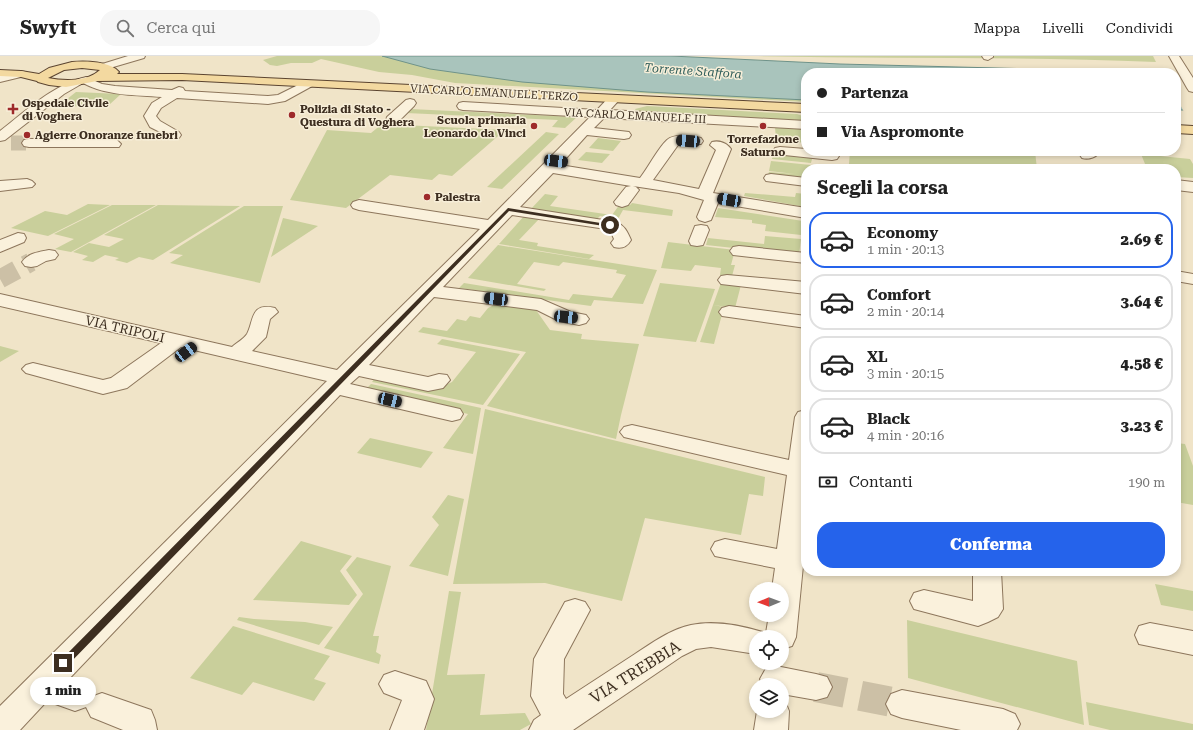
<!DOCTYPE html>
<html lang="it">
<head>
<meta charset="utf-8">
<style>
  :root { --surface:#fff; --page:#f6f6f6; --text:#222; --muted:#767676; --line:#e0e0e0; --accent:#2563eb }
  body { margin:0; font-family:"Roboto Serif",serif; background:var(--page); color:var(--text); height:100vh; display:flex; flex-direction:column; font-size:15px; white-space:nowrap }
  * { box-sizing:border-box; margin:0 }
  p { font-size:13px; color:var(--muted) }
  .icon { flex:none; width:22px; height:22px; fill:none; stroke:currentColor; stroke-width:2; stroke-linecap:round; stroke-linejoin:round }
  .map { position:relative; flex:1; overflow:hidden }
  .details { position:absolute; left:801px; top:108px; width:380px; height:412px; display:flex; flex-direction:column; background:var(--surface); border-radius:16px; box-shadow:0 2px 6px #0003 }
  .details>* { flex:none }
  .guide { position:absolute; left:801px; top:12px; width:380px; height:88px; border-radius:16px; box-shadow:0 2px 6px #0003; display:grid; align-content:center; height:88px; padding:0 16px; background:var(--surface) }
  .needle { width:26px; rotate:269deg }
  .fabs { position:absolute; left:749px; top:526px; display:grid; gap:8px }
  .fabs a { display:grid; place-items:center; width:40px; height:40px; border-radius:50%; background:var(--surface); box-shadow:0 2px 6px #0003; font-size:20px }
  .end { position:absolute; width:18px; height:18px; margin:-9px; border:5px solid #3d2e20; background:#fff; box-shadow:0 0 0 2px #fff }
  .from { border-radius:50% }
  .bubble { position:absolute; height:28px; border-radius:14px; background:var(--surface); box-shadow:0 2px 6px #0003; font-size:13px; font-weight:800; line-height:28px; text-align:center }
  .car { position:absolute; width:12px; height:24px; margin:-12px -6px; border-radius:5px; box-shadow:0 0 3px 1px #0007; background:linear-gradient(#222 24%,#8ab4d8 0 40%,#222 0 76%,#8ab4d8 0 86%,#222 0) }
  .guide b { display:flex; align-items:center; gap:14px; height:38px; font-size:15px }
  .guide b+b { border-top:1px solid var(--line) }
  .guide i { width:10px; height:10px; background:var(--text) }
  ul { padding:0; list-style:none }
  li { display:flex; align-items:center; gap:12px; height:56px; margin:0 8px 6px; padding:0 8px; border:2px solid var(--line); border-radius:16px }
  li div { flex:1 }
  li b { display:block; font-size:15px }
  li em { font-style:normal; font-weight:800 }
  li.on { border-color:var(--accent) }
  li>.icon { width:36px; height:36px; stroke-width:1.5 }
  h2 { padding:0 16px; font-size:18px; line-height:48px }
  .pay { display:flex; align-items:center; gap:10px; height:44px; padding:0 16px; font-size:15px }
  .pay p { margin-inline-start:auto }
  .button { display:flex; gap:8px; margin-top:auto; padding:8px 16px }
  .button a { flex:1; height:46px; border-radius:16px; background:var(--accent); color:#fff; font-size:16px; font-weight:800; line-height:46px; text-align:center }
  header { display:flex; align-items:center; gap:24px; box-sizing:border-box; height:56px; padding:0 20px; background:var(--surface); border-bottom:1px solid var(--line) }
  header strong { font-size:19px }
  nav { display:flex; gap:22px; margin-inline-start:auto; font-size:14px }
  .search { width:280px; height:36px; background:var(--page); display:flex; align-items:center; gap:10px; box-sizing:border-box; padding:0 14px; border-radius:16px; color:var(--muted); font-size:15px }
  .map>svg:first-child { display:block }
  .green { fill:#c9cf9b }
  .water { fill:#a9c4bc; stroke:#6f938a }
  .pier { fill:#f0e4c8 }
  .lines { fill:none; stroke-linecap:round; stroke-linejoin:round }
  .minor-tunnel-far2 { stroke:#ccc0a6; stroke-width:15; stroke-dasharray:15 8; stroke-linecap:butt }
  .minor-tunnel-far1 { stroke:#ccc0a6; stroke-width:19; stroke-dasharray:19 10; stroke-linecap:butt }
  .minor-tunnel { stroke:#ccc0a6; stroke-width:30; stroke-dasharray:30 15; stroke-linecap:butt }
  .minor-casing { stroke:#8d765c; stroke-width:2 }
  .major-casing { stroke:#5b4430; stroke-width:2 }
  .minor { fill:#faf1dc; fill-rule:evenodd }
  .major { fill:#f3d9a0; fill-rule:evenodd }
  .route { fill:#3d2e20 }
  .poi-dot { fill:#9e2a2b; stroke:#f7eed8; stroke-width:1.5 }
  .labels { text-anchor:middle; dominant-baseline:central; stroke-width:3; stroke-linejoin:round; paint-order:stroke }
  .far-street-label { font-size:11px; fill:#3d2e20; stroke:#f7eed8 }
  .far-poi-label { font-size:11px; font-weight:bold; fill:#3d2e20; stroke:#f7eed8; text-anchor:start }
  .far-water-label { font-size:12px; font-style:italic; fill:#2f5d5a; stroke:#f7eed8 }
  .street-label { font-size:13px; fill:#3d2e20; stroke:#f7eed8 }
  .near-street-label { font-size:16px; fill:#3d2e20; stroke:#f7eed8 }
</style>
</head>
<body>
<header>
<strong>Swyft</strong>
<div class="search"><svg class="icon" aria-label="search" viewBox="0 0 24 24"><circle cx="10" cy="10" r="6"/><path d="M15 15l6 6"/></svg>Cerca qui</div>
<nav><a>Mappa</a><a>Livelli</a><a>Condividi</a></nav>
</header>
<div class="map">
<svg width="1193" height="674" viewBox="0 0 1193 674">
  <rect width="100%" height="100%" fill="#f0e4c8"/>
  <path class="green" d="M277,0H387L806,36V46L455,27L412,19L379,16L321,3L312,7H291L277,10L270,9L263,4Z
    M753,0H1153L1156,6C1022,0 887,3 753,0Z
    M76,36L121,38L109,49L57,51Z
    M647,50L797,58L806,61V66L637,56L635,53Z
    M410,53L577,61L565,72L552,71L558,64L406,57Z
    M382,68L505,74L452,120L439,118L432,124L390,119L346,152L290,144L327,74L371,77Z
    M775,71L806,72V87L776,84Z
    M546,76L559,78L502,133L487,131Z
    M598,82L621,85L613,95L589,92Z
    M774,95L813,99L811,107L772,103Z
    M850,95H1035L1037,113H871V110L849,108Z
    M586,96L610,98L602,107L578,104Z
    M1141,98L1190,103L1193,108V122L1176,121V113H1147Z
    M771,105L811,109L810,113H806V123L768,119L769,116L795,118L769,115Z
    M745,137L795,141L796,137L806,138L805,151L744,140Z
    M545,138L558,140L550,150L612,159L620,148L630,149L632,147L673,154L672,160L623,154L618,163L600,160L596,164L530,154Z
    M88,148L110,149L48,180L11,172L45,155L67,159Z
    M112,149H156L71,196L55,193L74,183L54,178Z
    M158,149L240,150L153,204L139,201L127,207L115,204L119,202L105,199L93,206L82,204L88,200L73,196L89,187L109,191L124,183L104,179Z
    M244,150H283L260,227L170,207L183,199L169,197Z
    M718,152L803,165L801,179L765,175L766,169L752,167V164L715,161Z
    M525,159L540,162L519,184L538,187L537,190L594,199L589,203L499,188Z
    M283,162L318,170L271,201Z
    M765,180L801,183L799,199L706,189L708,182L764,188Z
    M668,186L735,194L731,209H735L732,220L720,219L721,212L695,209L691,215L661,212Z
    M498,189L657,214L643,248L594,244L591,250L459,232L464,227L569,244L573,238L612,242L626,219L616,217L617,214L563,206L559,210L534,206L517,228L546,233L544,235L468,222Z
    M660,227L715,233L696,286L643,280Z
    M721,227L741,229L735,252L713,249Z
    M500,246L536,254L550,274L582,278L581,283L639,288L621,359L616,383L487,350L526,296L418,276L423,271L447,275L457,263L466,265L470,260L480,262L488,252Z
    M713,249L724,251L714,288L700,286Z
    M442,283L520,298L483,349L372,326L375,322L435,334L452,326L476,296L437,288Z
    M0,290L19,295L0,306Z
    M371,328L481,352L473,398L443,392L468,358L365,334Z
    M485,353L765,421L763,440L749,438L741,479L645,462L622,545L545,527L453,528Z
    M370,382L433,396L421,412L357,397Z
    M1176,387L1185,388L1193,410V449L1176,446Z
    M448,439L464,443L448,520L409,510L439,469L432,461Z
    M301,485L352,500L340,515L357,539L349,549L253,544Z
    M357,501L391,510L373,580H379L376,596L381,599L379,608L324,592L363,538L346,514Z
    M1155,528L1193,535V555L1161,549Z
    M449,535L461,536L447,619L485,618L480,659L525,657L531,668L520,674H426Z
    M239,561L254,563L305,566L333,571L319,589L237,564Z
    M907,564L1077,605L1084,669L908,622Z
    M233,570L330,600L314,623L326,627L314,645L253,626L242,639L190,622Z
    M1086,646L1193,668V674H1110L1089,669Z"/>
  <path class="water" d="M382,0H671L840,8L1193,17V54H1176V17H806V44L647,36L522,26L430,13Z"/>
  <path class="pier" d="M1162,14L1193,15V56H1184L1176,41V17H1163Z"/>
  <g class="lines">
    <path class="minor-tunnel-far2" d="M11,87H29"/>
    <path class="minor-tunnel-far1" d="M0,223L31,206"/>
    <path class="minor-tunnel" d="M816,631L902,648"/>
    <defs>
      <path id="minor" d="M128,0H145L144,2L103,14L97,11L99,9Z
        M982,0H993V1L988,4L984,3Z
        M1169,0H1179L1193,22V36L1189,35L1187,32Z
        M21,15L25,16L27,18L25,20L0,26V20Z
        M86,21L102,28L115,30L172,34L179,31L183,32L185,35L268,40L278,39L306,25H314L316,27L314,29L285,45L268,48L177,42L161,52L156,60L160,65L179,76L181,79L179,82L174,83L150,71L144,60L152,47L162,41C135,39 107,40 83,27L64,38L5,84L0,85V75C27,54 54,28 86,21Z
        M614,39L618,40L620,43L610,54L806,65V73L604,62L594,72L629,76L631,79L629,82L624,83L587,79L560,109L640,122C648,112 658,92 667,84C675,77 692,80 701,82L703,85L701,88L678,89L653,124L699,133L716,94L710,89L712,86C719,84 727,87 731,93L713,137L806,152V162L718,147L711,164L705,166L699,164L697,161L704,144L679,137L633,130L636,131L639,134L628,149L622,151L616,149L614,146L626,131L631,130L553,117L520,151L616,166C625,170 627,175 631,184C627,191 622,193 614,191L611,187L614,183L611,176L606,173L512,159L443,231L541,243L571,256L586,259L589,263L586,267L579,269L559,265L537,254L434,241L369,309L428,321L439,318L447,319L450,324L443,332L428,335L359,320L350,328L460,353L463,358L460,363L452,365L340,339L67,625L86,631L91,641L102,637L151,654L155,664L157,674H123L91,661L86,651L75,655L47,645L20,674H0V650L327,325L181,291L127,332L103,338L26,317L22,313L26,309L33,307L103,324L111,322L161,287L0,250V238L232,291C236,287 244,283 247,278C254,265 250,246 275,252L278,256L270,263L266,281L252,295L337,314L480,173L359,154L353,152L351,149L353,146L359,144L488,164L590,61L463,54L459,53L457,50L459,47L463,46L597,54L610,40Z
        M410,43L414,44L416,47L414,50L397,67H387L386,64L387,61L406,44Z
        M111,82L116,83L121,88L119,91H29L24,90L22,87L24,84L29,83Z
        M780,91L806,93V95L837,97L839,100L837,103L832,104L775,98L773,95L775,92Z
        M1084,95H1101C1097,101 1089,104 1082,102L1080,99Z
        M771,118L806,122V130L766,125L764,122L766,119Z
        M27,123L32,125L35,128L32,131L0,135V125Z
        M1176,124L1193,126V136L1176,134Z
        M701,169L707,170L709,174L703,189L697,190L691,189L689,185L695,170Z
        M18,177L24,178L26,182L24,186L0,196V184Z
        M739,190L806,197V207L733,199L730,195L733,191Z
        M49,194L55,195L58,199L55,203L46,205L37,210L31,211L25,210L22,206C28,197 39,196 49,194Z
        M1176,215L1193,218V228L1176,225Z
        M727,219L806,226V238L721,228L718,224L721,220Z
        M729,250L806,260V272L722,260L719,256L722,252Z
        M806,354V479L796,581L792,590L782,593V581H756V598L711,591L696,593L682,600L573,674H529L534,664L541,659L531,640L534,603L565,546L575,543L585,546L590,554L564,603L563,638L566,643C589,628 612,613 635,598C652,587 671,573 691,569C715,564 744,570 766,577L769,559H782V533H772L775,512L715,500L711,493L715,486L725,483L777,493L787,419L624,381L620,376L624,371L632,369L789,404L795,361L798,356Z
        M973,515H1001L1003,553L998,561L988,566L978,570L914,553L910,545L914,537L924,534L973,545Z
        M1150,567L1193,575V599L1139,588L1135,579L1139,570Z
        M776,610L816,618L827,621L832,631L827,641L816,644L782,638V629H763L760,623L765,614Z
        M395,615L426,625L434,643L424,674H390L402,644L384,637L379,628L384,619Z
        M902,634L1003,653L1015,658L1020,668L1017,674H961L902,662L891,658L886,648L891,638Z
        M782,644L785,645L789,655L788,674H754L757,655H782Z"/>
      <path id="major" d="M72,6C85,5 110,5 119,16L117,18H182L806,48V56L182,24L97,25L66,31L49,29L38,26L37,25L21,21L0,20V14L21,15L39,18L49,12ZM82,12L100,14C87,26 64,25 48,22L64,14Z
        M1176,69L1193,70V78L1176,77Z"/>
    </defs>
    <use href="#minor" class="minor-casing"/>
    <use href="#major" class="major-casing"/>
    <use href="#minor" class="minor"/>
    <use href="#major" class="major"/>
  </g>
  <path class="route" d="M508,152L613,169L610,171L509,155L67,610H60L59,607L60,605Z"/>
  <g class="poi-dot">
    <path d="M11 47h4v4h4v4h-4v4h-4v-4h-4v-4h4z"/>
    <circle cx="292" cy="59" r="4"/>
    <circle cx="534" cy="70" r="4"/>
    <circle cx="763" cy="70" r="4"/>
    <circle cx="27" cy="79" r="4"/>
    <circle cx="427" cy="141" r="4"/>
  </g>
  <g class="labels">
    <g class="far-street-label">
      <text transform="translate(494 37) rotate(3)">VIA CARLO EMANUELE TERZO</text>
      <text transform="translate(635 60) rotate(3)">VIA CARLO EMANUELE III</text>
    </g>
    <g class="far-poi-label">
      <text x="22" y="47">Ospedale Civile<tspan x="22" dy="13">di Voghera</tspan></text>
      <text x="300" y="53">Polizia di Stato -<tspan x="300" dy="13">Questura di Voghera</tspan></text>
      <text x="526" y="64" text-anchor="end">Scuola primaria<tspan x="526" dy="13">Leonardo da Vinci</tspan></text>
      <text x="35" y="79">Agierre Onoranze funebri</text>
      <text x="763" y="83" text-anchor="middle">Torrefazione<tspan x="763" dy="13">Saturno</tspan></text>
      <text x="435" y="141">Palestra</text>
    </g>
    <g class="far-water-label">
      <text transform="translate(693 15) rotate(4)">Torrente Staffora</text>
    </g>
    <g class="street-label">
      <text transform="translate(125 273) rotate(13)">VIA TRIPOLI</text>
    </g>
    <g class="near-street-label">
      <text transform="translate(635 616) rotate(-32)">VIA TREBBIA</text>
    </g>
  </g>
</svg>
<div class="fabs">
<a><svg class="needle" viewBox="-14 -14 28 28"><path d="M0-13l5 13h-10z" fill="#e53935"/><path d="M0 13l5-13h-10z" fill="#767676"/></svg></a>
<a><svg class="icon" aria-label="locate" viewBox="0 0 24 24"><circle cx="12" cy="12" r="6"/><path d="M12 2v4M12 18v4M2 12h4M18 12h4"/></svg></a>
<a><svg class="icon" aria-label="layers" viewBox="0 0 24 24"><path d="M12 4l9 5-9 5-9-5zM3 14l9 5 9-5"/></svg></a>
</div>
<i class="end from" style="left:610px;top:169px"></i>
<i class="end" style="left:63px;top:607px"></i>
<div class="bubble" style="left:30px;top:621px;width:66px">1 min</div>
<i class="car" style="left:688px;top:85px;rotate:274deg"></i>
<i class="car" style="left:556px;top:105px;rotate:97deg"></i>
<i class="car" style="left:729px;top:144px;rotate:280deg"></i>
<i class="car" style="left:496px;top:243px;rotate:277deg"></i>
<i class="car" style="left:566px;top:261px;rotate:96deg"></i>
<i class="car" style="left:186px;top:296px;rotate:53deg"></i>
<i class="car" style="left:390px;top:344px;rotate:103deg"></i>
<div class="guide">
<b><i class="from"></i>Partenza</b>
<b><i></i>Via Aspromonte</b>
</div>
<section class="details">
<h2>Scegli la corsa</h2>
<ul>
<li class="on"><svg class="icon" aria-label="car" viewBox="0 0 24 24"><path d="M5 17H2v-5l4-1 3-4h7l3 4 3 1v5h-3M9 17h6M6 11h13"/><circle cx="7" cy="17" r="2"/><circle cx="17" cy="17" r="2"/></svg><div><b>Economy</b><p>1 min · 20:13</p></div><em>2.69 €</em></li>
<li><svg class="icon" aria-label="car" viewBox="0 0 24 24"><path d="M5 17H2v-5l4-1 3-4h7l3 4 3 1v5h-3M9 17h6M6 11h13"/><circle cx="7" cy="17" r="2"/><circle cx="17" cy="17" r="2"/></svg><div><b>Comfort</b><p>2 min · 20:14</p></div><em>3.64 €</em></li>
<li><svg class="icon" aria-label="car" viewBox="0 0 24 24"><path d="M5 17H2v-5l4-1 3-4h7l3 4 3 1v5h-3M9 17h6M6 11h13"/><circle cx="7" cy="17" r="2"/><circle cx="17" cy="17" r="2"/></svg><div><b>XL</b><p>3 min · 20:15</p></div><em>4.58 €</em></li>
<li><svg class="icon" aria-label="car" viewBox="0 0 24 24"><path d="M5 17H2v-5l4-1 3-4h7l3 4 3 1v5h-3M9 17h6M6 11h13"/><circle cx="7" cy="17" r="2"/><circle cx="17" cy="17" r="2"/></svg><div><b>Black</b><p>4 min · 20:16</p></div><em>3.23 €</em></li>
</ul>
<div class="pay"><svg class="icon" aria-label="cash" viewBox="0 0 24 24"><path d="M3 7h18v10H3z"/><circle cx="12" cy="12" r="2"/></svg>Contanti<p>190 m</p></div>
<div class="button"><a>Conferma</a></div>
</section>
</div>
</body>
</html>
